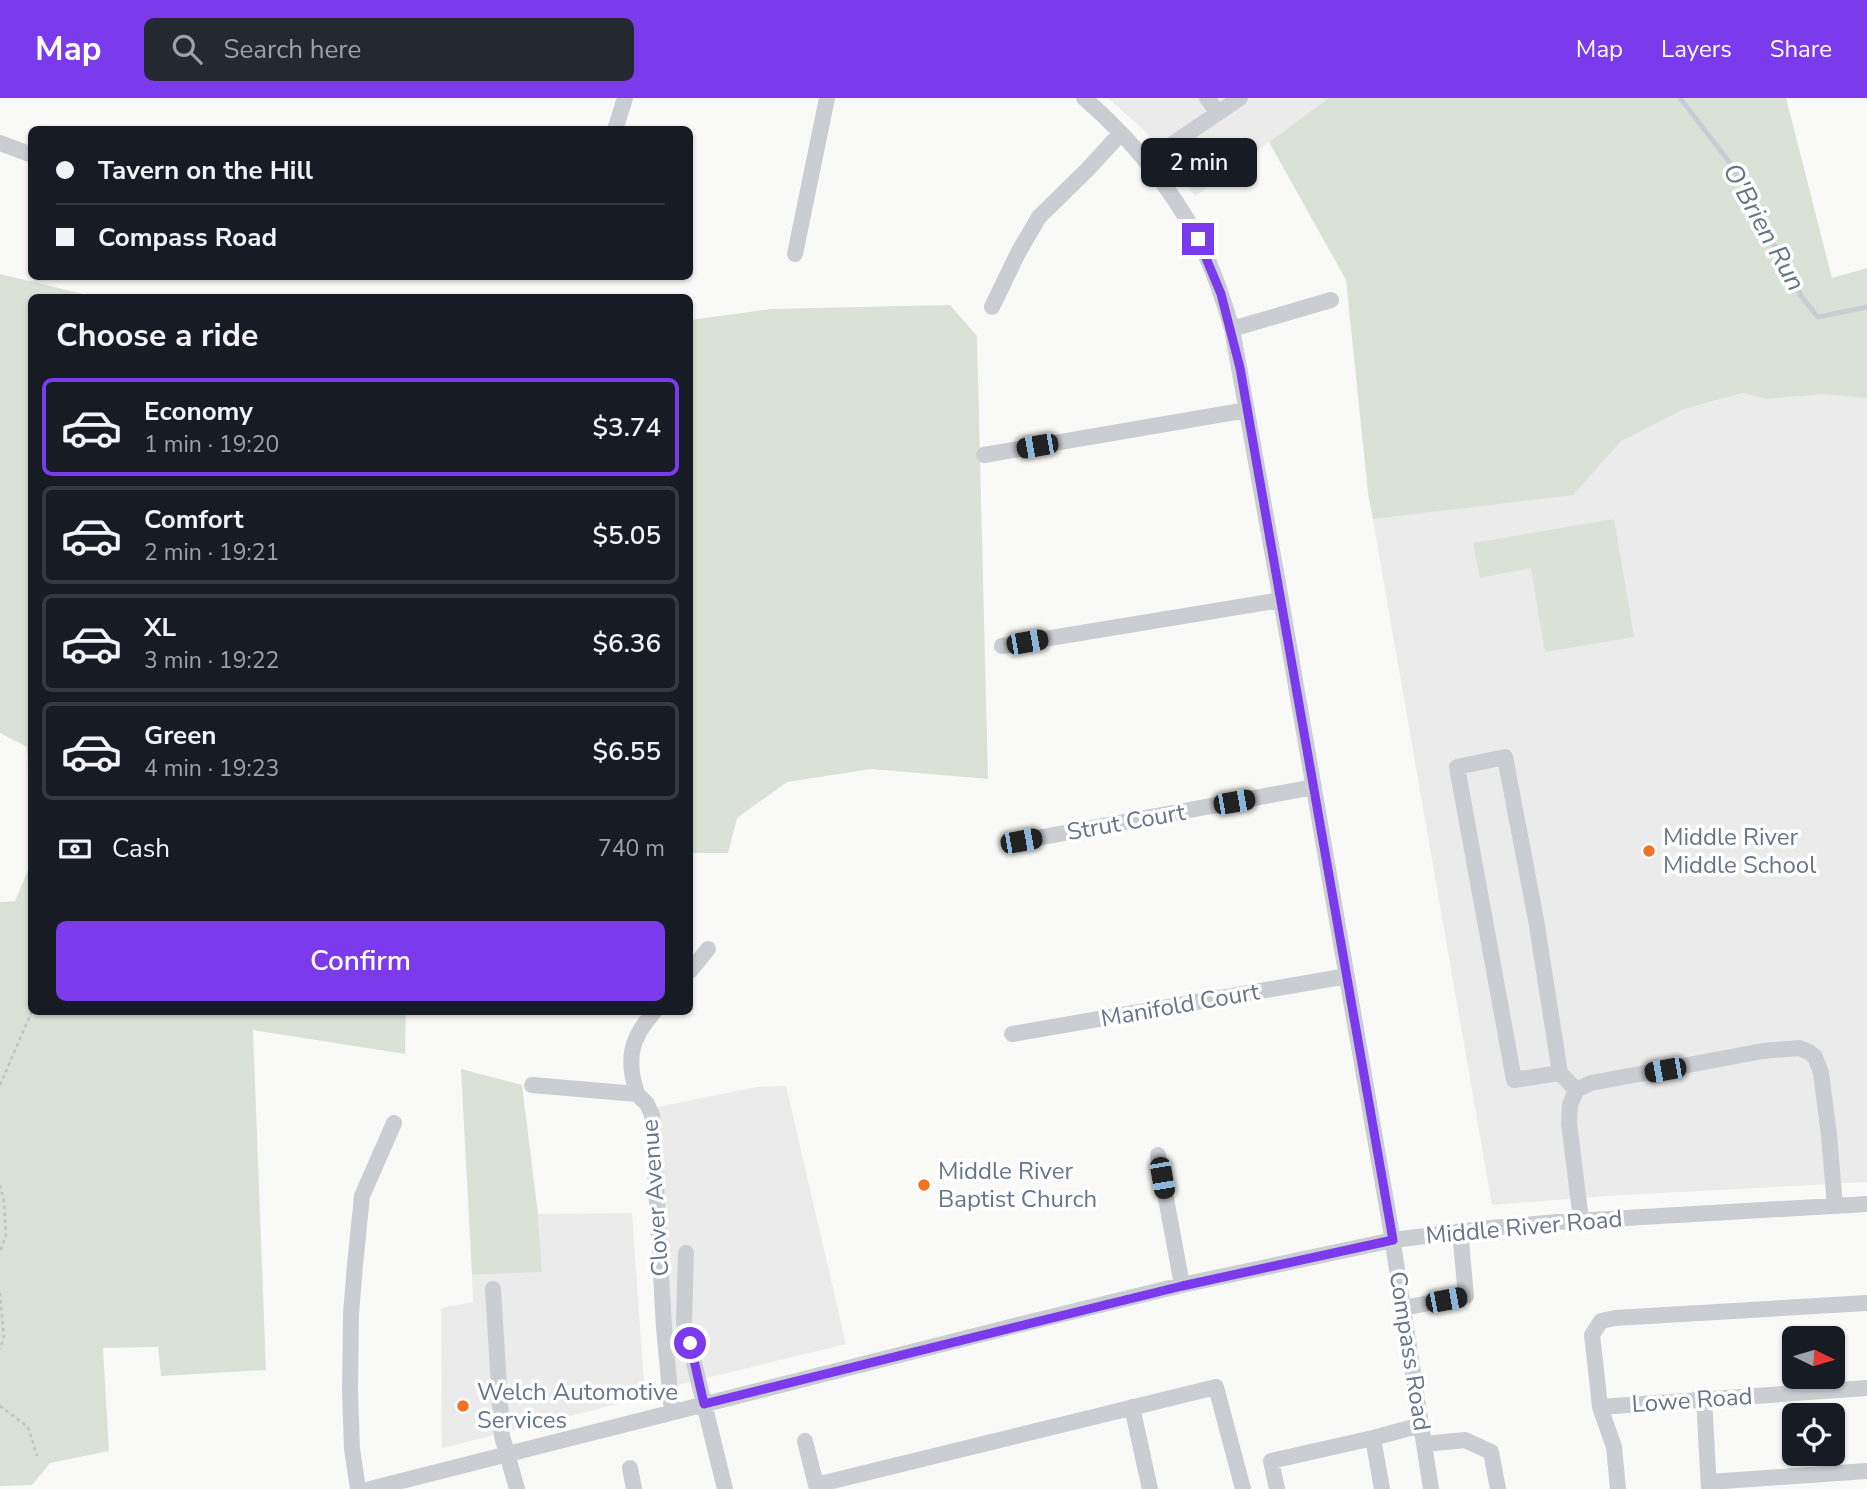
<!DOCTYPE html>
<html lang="en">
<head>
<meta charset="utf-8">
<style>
  :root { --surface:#171b24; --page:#242831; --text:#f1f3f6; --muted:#9ea1a6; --line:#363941; --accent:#7c3aed }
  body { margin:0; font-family:"Nunito Sans",sans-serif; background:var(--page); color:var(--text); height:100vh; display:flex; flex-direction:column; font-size:26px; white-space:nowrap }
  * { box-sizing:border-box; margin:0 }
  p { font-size:23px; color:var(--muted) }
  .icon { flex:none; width:38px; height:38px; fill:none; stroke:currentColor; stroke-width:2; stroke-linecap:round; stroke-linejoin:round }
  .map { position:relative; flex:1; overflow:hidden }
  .sheet { position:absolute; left:28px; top:196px; width:665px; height:721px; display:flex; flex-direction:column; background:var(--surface); border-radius:10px; box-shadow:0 2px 5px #0004 }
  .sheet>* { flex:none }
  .guide { position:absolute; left:28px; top:28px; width:665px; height:154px; border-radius:10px; box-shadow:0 2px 5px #0004; display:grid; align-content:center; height:154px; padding:0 28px; background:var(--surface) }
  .needle { width:46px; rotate:95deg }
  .fabs { position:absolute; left:1782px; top:1228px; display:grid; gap:14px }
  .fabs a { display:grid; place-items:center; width:63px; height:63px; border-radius:10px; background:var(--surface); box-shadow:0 2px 5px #0004; font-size:35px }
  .end { position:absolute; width:32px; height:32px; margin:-16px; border:9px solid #7c3aed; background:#fff; box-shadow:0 0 0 4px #fff }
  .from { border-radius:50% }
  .bubble { position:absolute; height:49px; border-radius:10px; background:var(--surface); box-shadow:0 2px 5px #0004; font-size:23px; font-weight:600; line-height:49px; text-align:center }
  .car { position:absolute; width:21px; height:42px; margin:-21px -10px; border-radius:9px; box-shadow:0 0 5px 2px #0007; background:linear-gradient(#222 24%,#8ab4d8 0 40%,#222 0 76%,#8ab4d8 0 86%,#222 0) }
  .guide b { display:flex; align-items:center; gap:24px; height:66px; font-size:26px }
  .guide b+b { border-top:2px solid var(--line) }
  .guide i { width:18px; height:18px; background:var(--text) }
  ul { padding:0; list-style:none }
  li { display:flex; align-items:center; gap:21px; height:98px; margin:0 14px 10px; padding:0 14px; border:4px solid var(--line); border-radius:10px }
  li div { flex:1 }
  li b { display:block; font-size:26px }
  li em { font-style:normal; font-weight:600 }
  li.current { border-color:var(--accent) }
  li>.icon { width:63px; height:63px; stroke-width:1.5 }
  h2 { padding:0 28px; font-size:32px; line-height:84px }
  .pay { display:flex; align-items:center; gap:18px; height:77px; padding:0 28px; font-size:26px }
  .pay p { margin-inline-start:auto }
  .cta { display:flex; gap:14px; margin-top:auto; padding:14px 28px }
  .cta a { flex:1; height:80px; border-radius:10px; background:var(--accent); color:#fff; font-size:28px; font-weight:600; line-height:80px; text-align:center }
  header { display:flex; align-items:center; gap:42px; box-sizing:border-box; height:98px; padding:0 35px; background:var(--accent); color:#fff }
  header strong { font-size:33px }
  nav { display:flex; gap:38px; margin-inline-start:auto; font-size:24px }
  .search { width:490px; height:63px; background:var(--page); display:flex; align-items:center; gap:18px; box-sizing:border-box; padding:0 24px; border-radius:10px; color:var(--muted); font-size:26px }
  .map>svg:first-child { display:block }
  .built { fill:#eaebea }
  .green { fill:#dae2d8 }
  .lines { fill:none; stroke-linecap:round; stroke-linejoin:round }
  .stream { stroke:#c6ced5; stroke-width:5 }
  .path { stroke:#c1c3c6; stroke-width:2.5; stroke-dasharray:3.5 3.5; stroke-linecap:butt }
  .minor { stroke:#cacdd1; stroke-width:16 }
  .route { stroke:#7c3aed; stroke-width:9 }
  .poi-dot { fill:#ee7423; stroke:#fff; stroke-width:2.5 }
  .labels { text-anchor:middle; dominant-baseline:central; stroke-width:7; stroke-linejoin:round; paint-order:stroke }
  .street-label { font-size:24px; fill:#67758a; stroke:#fff }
  .poi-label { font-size:24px; fill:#67758a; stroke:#fff; text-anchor:start }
  .water-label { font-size:26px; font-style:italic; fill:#637685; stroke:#fff }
</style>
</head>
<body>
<header>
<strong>Map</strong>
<div class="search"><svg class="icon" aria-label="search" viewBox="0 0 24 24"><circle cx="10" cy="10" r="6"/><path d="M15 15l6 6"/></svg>Search here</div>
<nav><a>Map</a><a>Layers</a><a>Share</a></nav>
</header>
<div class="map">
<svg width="1867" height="1391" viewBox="0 0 1867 1391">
  <rect width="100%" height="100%" fill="#f9faf7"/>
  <path class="built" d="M1108,0H1329L1195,98L1145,33Z
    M1867,261V1084L1606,1098L1492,1107L1368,393L1618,330Z
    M786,988L846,1246L673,1288L653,1010L757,989Z
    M632,1115L645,1299L442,1350L441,1210L473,1204L472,1177L542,1174L538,1116Z"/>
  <path class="green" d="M1329,0H1786L1832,180L1867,170V300L1822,296L1767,301L1743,295L1682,312L1621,343L1573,397L1373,421L1368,395L1346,182L1269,44Z
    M0,176L96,199L32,200L31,741L27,649L0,635Z
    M950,207L977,238L988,681L871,671L787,684L737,720L728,755H690V222L772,211Z
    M1614,421L1634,539L1545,554L1531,470L1480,480L1473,445Z
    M31,765L32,914H406L405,956L253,932L266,1272L161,1278L158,1249L103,1250L109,1353L50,1365L32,1387L0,1388V804L15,803Z
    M461,971L522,987L538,1116L542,1174L472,1177Z"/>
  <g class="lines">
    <path class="stream" d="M1680,0L1733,69L1801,198L1818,219L1867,209"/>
    <path class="path" d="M0,987L32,913
      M0,1087L4,1104L6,1137L0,1154
      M0,1195L4,1240L0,1251
      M0,1308L28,1329L37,1358"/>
    <path class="minor" d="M1084,0C1129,39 1170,88 1198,141C1213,170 1223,200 1232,231L1281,502L1390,1126L1431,1391
      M1207,0L1218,15
      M615,32L625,0
      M0,45L32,57
      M1146,64L1240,0
      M795,156L827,0
      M992,209L1018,155L1039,119L1087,72L1121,35
      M1232,231L1331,202
      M984,357L1247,312
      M1002,548L1281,502
      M1021,743L1314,689
      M690,873L708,851
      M1012,936L1347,878
      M1560,975L1514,982L1457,669L1505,659L1536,822L1560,975L1576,992L1570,1007L1569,1025L1581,1122
      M532,987L637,996L647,1006L652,1017L664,1230L672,1314
      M1576,992L1591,985L1763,953L1799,950L1809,954L1815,959L1821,975L1829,1037L1835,1108
      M637,996C626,961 630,941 654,914
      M1158,1057L1182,1187
      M686,1155L684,1224L725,1391
      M493,1191L502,1338L517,1391
      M1403,1210L1466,1198L1460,1133
      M1704,1301L1709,1391
      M1132,1309L1150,1391
      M1600,1309L1867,1290
      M1373,1340L1382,1391
      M805,1343L816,1387
      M1424,1346L1465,1342L1491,1354L1498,1391
      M630,1370L634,1391
      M1709,1384L1867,1373
      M358,1391L352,1351L350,1294L351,1216L355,1167L362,1098L394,1025
      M370,1391L1018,1227L1182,1187L1393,1142L1490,1130L1557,1124L1867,1106
      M818,1391L816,1387L1216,1289L1243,1391
      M1277,1391L1271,1363L1373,1340L1421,1327
      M1618,1391L1614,1349L1600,1309L1596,1272L1592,1237L1601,1223L1615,1220L1867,1205"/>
  </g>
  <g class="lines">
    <path class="route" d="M690,1245L704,1306L1182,1188L1393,1142L1240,270L1221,196L1198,141"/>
  </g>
  <g class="poi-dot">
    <circle cx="1649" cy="753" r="7"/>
    <circle cx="924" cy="1087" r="7"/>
    <circle cx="463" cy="1308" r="7"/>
  </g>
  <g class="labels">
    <g class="street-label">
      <text transform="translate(1126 724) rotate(-10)">Strut Court</text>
      <text transform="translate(1180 907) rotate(-10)">Manifold Court</text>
      <text transform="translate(655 1100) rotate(-94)">Clover Avenue</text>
      <text transform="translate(1524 1129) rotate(-5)">Middle River Road</text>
      <text transform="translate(1410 1253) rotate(81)">Compass Road</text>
      <text transform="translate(1692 1302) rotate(-4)">Lowe Road</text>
    </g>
    <g class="poi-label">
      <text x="1663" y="739">Middle River<tspan x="1663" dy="28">Middle School</tspan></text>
      <text x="938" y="1073">Middle River<tspan x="938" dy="28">Baptist Church</tspan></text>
      <text x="477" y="1294">Welch Automotive<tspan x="477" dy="28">Services</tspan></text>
    </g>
    <g class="water-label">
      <text transform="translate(1764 129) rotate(61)">O'Brien Run</text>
    </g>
  </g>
</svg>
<div class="fabs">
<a><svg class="needle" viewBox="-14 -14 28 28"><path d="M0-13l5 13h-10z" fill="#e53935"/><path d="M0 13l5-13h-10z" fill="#9ea1a6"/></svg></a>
<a><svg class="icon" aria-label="locate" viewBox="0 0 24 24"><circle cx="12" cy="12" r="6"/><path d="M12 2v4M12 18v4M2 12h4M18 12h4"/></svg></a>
</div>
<i class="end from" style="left:690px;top:1245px"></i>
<i class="end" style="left:1198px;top:141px"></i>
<div class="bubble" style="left:1141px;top:40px;width:116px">2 min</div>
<i class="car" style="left:1037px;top:348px;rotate:260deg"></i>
<i class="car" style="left:1027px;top:544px;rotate:80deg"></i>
<i class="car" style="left:1234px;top:704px;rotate:80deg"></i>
<i class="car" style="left:1021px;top:743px;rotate:80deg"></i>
<i class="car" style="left:1665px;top:972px;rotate:260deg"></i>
<i class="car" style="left:1162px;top:1080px;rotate:170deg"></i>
<i class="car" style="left:1446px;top:1202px;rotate:79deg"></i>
<div class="guide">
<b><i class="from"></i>Tavern on the Hill</b>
<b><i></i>Compass Road</b>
</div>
<section class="sheet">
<h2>Choose a ride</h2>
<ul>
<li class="current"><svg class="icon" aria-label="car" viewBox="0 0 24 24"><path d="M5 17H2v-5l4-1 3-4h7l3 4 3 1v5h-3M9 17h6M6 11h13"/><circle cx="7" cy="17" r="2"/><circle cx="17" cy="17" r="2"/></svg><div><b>Economy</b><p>1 min · 19:20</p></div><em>$3.74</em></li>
<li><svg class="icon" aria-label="car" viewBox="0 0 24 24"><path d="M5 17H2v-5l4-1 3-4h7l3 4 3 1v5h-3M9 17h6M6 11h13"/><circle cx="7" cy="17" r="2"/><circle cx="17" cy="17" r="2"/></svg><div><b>Comfort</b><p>2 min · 19:21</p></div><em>$5.05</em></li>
<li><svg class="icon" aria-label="car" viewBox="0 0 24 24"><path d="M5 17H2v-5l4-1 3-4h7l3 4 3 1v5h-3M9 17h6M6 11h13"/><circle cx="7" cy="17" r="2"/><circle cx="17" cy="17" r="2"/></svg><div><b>XL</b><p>3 min · 19:22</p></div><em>$6.36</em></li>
<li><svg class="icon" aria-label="car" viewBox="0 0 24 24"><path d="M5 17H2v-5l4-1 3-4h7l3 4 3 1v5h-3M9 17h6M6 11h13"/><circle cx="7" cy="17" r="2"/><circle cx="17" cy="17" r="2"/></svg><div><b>Green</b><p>4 min · 19:23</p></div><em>$6.55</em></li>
</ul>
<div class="pay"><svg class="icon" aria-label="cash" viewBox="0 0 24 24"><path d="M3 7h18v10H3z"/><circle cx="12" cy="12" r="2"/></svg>Cash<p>740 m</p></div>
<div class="cta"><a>Confirm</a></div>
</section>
</div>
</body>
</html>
